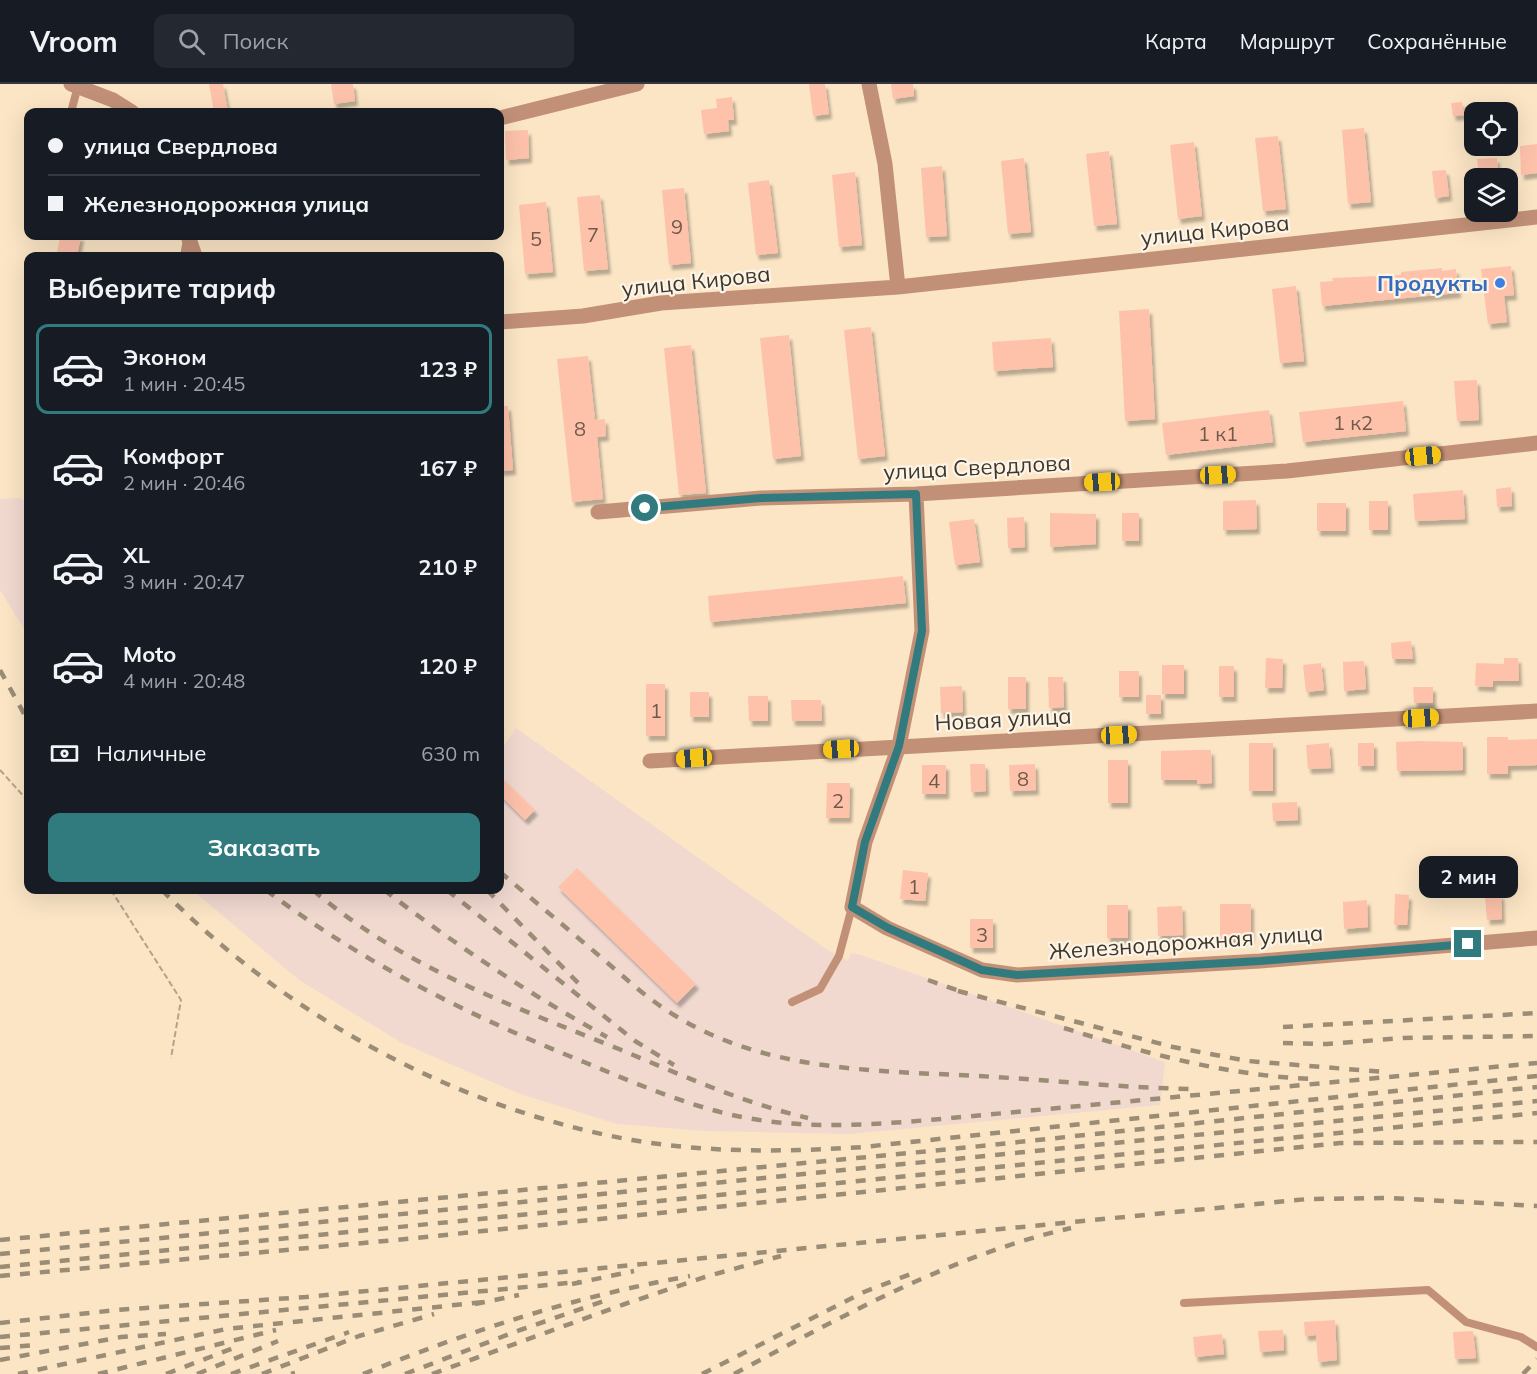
<!DOCTYPE html>
<html lang="ru">
<head>
<meta charset="utf-8">
<style>
  :root { --surface:#171b24; --page:#242831; --text:#f1f3f6; --muted:#9ea1a6; --line:#363941; --accent:#317b7f }
  body { margin:0; font-family:Mulish,sans-serif; background:var(--page); color:var(--text); height:100vh; display:flex; flex-direction:column; font-size:22px; white-space:nowrap }
  * { box-sizing:border-box; margin:0 }
  p { font-size:20px; color:var(--muted) }
  .icon { flex:none; width:33px; height:33px; fill:none; stroke:currentColor; stroke-width:2; stroke-linecap:round; stroke-linejoin:round }
  .map { position:relative; flex:1; overflow:hidden }
  .panel { position:absolute; left:24px; top:168px; width:480px; height:642px; display:flex; flex-direction:column; background:var(--surface); border-radius:12px; box-shadow:0 6px 24px #0002 }
  .panel>* { flex:none }
  .guide { position:absolute; left:24px; top:24px; width:480px; height:132px; border-radius:12px; box-shadow:0 6px 24px #0002; display:grid; align-content:center; height:132px; padding:0 24px; background:var(--surface) }
  .fabs { position:absolute; left:1464px; top:18px; display:grid; gap:12px }
  .fabs a { display:grid; place-items:center; width:54px; height:54px; border-radius:12px; background:var(--surface); box-shadow:0 6px 24px #0002; font-size:30px }
  .end { position:absolute; width:27px; height:27px; margin:-14px; border:8px solid #317b7f; background:#fff; box-shadow:0 0 0 3px #fff }
  .from { border-radius:50% }
  .bubble { position:absolute; height:42px; border-radius:12px; background:var(--surface); box-shadow:0 6px 24px #0002; font-size:20px; font-weight:700; line-height:42px; text-align:center }
  .car { position:absolute; width:18px; height:36px; margin:-18px -9px; border-radius:8px; box-shadow:0 0 4px 2px #0007; background:linear-gradient(#f5c518 24%,#345 0 40%,#f5c518 0 76%,#345 0 86%,#f5c518 0) }
  .guide b { display:flex; align-items:center; gap:21px; height:57px; font-size:22px }
  .guide b+b { border-top:2px solid var(--line) }
  .guide i { width:15px; height:15px; background:var(--text) }
  ul { padding:0; list-style:none }
  li { display:flex; align-items:center; gap:18px; height:90px; margin:0 12px 9px; padding:0 12px; border:3px solid transparent; border-radius:12px }
  li div { flex:1 }
  li b { display:block; font-size:22px }
  li em { font-style:normal; font-weight:700 }
  li.selected { border-color:var(--accent) }
  li>.icon { width:54px; height:54px; stroke-width:1.5 }
  h2 { padding:0 24px; font-size:27px; line-height:72px }
  .pay { display:flex; align-items:center; gap:15px; height:66px; padding:0 24px; font-size:22px }
  .pay p { margin-inline-start:auto }
  .action { display:flex; gap:12px; margin-top:auto; padding:12px 24px }
  .action a { flex:1; height:69px; border-radius:12px; background:var(--accent); color:#fff; font-size:24px; font-weight:700; line-height:69px; text-align:center }
  header { display:flex; align-items:center; gap:36px; box-sizing:border-box; height:84px; padding:0 30px; background:var(--surface); border-bottom:2px solid var(--line) }
  header strong { font-size:28px }
  nav { display:flex; gap:33px; margin-inline-start:auto; font-size:21px }
  .search { width:420px; height:54px; background:var(--page); display:flex; align-items:center; gap:15px; box-sizing:border-box; padding:0 21px; border-radius:12px; color:var(--muted); font-size:22px }
  .map>svg:first-child { display:block }
  .industrial { fill:#f1d9d0 }
  .building { fill:#fec2ab; filter:url(#shadow) }
  .lines { fill:none; stroke-linecap:round; stroke-linejoin:round }
  .path { stroke:#b3a28a; stroke-width:2; stroke-dasharray:6 3; stroke-linecap:butt }
  .lane { stroke:#c29077; stroke-width:8 }
  .street { stroke:#c29077; stroke-width:15 }
  .rail { stroke:#9b8c76; stroke-width:4.5; stroke-dasharray:10 10; stroke-linecap:butt }
  .route { stroke:#317b7f; stroke-width:8 }
  .shop-dot { fill:#3f7fe0; stroke:#fdf4e8; stroke-width:2 }
  .labels { text-anchor:middle; dominant-baseline:central; stroke-width:4.5; stroke-linejoin:round; paint-order:stroke }
  .number-label { font-size:20px; fill:#705a4b }
  .street-label { font-size:22px; fill:#40372b; stroke:#fdf4e8 }
  .shop-label { font-size:22px; font-weight:bold; fill:#366cbe; stroke:#fdf4e8; text-anchor:end }
</style>
</head>
<body>
<header>
<strong>Vroom</strong>
<div class="search"><svg class="icon" aria-label="search" viewBox="0 0 24 24"><circle cx="10" cy="10" r="6"/><path d="M15 15l6 6"/></svg>Поиск</div>
<nav><a>Карта</a><a>Маршрут</a><a>Сохранённые</a></nav>
</header>
<div class="map">
<svg width="1537" height="1290" viewBox="0 0 1537 1290">
  <defs>
    <filter id="shadow"><feDropShadow dx="3" dy="5" stdDeviation="1.5" flood-color="#0004"/></filter>
  </defs>
  <rect width="100%" height="100%" fill="#fbe5c5"/>
  <path class="industrial" d="M19,414L28,418V551L0,506V415Z
    M516,644L826,865L848,877L851,869L861,871L1165,978L1160,1021L849,1050L706,1047L617,1040L520,1010L402,959L299,896L192,806H500V662L502,664Z"/>
  <path class="building" d="M209,0H223L228,28H214Z
    M331,0H353L355,17L334,20Z
    M809,0H825L829,30L813,32Z
    M891,0H913L914,12L893,15Z
    M732,13L734,36H728L729,47L704,50L701,26L717,24L716,15Z
    M1462,18L1464,31L1453,32L1451,19Z
    M1364,44L1371,118L1348,120L1342,46Z
    M528,46L529,74L506,76L505,47Z
    M1278,52L1286,125L1263,127L1255,54Z
    M1194,58L1202,132L1178,135L1170,61Z
    M1537,60V89L1521,91L1520,62Z
    M1109,67L1117,140L1094,142L1086,70Z
    M1024,74L1031,148L1008,150L1001,77Z
    M1497,74L1498,94H1479L1477,75Z
    M942,82L947,152L926,153L921,84Z
    M1446,86L1449,112L1435,114L1432,87Z
    M855,88L862,161L839,163L832,91Z
    M769,96L778,169L756,171L748,99Z
    M684,104L691,179L669,181L662,106Z
    M600,111L608,185L584,187L577,113Z
    M546,118L553,188L525,190L519,121Z
    M60,152H81L77,172L57,169Z
    M1511,182L1514,211L1504,212L1507,238L1488,240L1481,185Z
    M1442,184V187L1456,185L1458,209L1322,222L1320,198L1333,197L1332,194L1401,191V188Z
    M1296,202L1304,277L1280,279L1272,205Z
    M1149,225L1155,335L1125,337L1119,227Z
    M871,243L885,372L858,375L844,246Z
    M789,251L801,372L773,375L760,254Z
    M1051,254L1053,283L994,287L992,258Z
    M691,261L706,409L679,411L664,264Z
    M588,272L595,336L605,335L606,352L597,353L603,415L572,418L557,275Z
    M1477,296L1479,336L1457,337L1454,297Z
    M1403,317L1406,347L1303,358L1299,328Z
    M500,322H508L513,386L500,387Z
    M1269,326L1273,358L1166,371L1162,339Z
    M1511,403L1512,422L1497,423L1496,405Z
    M1463,406L1465,435L1415,437L1413,410Z
    M1256,416L1257,445L1223,446V417Z
    M1369,417H1388V446H1369Z
    M1317,419H1346V447H1317Z
    M1050,429L1096,430V460L1050,463Z
    M1122,429H1139V457H1122Z
    M1024,433L1025,463L1008,464L1007,434Z
    M974,435L980,478L955,481L949,438Z
    M903,492L906,519L710,538L708,512Z
    M1411,557L1413,575H1392L1391,559Z
    M1266,574L1283,575L1282,604H1265Z
    M1504,574H1518L1519,597H1493V603L1475,602L1476,579L1504,580Z
    M1364,577L1366,605L1344,607L1343,578Z
    M1321,579L1324,606L1306,608L1303,581Z
    M1162,581H1184V610H1162Z
    M1219,582H1234V613H1219Z
    M1119,587H1139V613H1119Z
    M1008,593H1026V625H1008Z
    M1048,593H1063L1064,623L1049,624Z
    M646,600H665V652H646Z
    M962,602L963,628L941,629L940,603Z
    M1413,603H1433V619H1414Z
    M690,608H709V633H690Z
    M1146,611H1161V630H1146Z
    M748,612H768V637H749Z
    M791,616H821L822,637H792Z
    M1487,653H1508V656L1537,655V681L1508,682V690H1487Z
    M1418,657L1463,658V686L1397,687L1396,658Z
    M1249,659H1273V707H1249Z
    M1329,659L1331,684L1308,685L1306,661Z
    M1358,659H1374V682H1358Z
    M1196,666H1211L1212,699L1197,700V696H1161V667Z
    M1108,676H1128V719H1108Z
    M970,680H985L986,707L971,708Z
    M1035,680L1036,706L1010,707L1009,681Z
    M922,681H946V710H922Z
    M500,692L535,726L525,736L500,711Z
    M827,699H850L849,734H826Z
    M1297,718L1298,736L1273,737L1272,719Z
    M577,784L696,900L677,919L558,803Z
    M903,786L928,789L925,817L900,815Z
    M1395,810L1409,811L1407,841H1394Z
    M1501,810L1502,835L1487,836L1485,811Z
    M1367,816L1368,843L1344,845L1343,818Z
    M1220,820H1251V855H1220Z
    M1107,821H1128V854H1107Z
    M1182,822L1183,851L1158,852L1157,823Z
    M970,835H993V864H970Z
    M1335,1236L1337,1276L1318,1278L1316,1251L1305,1252L1304,1238Z
    M1283,1246L1284,1266L1260,1268L1258,1247Z
    M1473,1247L1476,1274L1455,1275L1453,1248Z
    M1222,1250L1224,1270L1195,1273L1193,1253Z"/>
  <g class="lines">
    <path class="path" d="M0,686L28,717
      M111,806L181,916L171,974"/>
    <path class="lane" d="M71,28L78,2
      M184,172L187,156
      M792,918L820,905L839,872L852,823
      M1184,1219L1428,1206L1466,1238L1521,1253L1537,1263"/>
    <path class="street" d="M71,0L113,16L132,28
      M869,0L885,80L898,203
      M500,34L637,0
      M188,152L195,172
      M500,238L583,232L661,219L898,203L1537,133
      M916,410L922,547L899,662L865,758L852,823L887,844L982,886L1017,891L1260,877L1537,854
      M598,428L761,414L916,410L1287,387L1537,359
      M650,677L1537,627"/>
    <path class="rail" d="M0,586L28,637
      M500,788C532,815 564,842 596,869C622,891 646,914 674,931C771,991 885,986 995,993C1061,997 1127,1004 1193,1005
      M162,806C286,932 457,1025 632,1056C708,1069 786,1068 863,1063L1537,992
      M266,806C363,879 472,933 584,978C630,997 676,1017 724,1029C795,1047 869,1041 941,1035L1537,979
      M313,806C403,883 510,921 619,965C681,991 743,1019 808,1034
      M384,806C454,860 529,910 607,953
      M447,806L635,957L674,981
      M487,806L585,906
      M928,896L965,909
      M958,907L1173,963L1248,977L1384,988
      M1283,943L1537,929
      M1064,944C1144,969 1229,992 1313,995
      M1283,959L1327,960L1403,954L1537,952
      M0,1156L972,1063L1537,1003
      M0,1170L1537,1017
      M0,1183L1537,1029
      M0,1192L396,1156L1340,1059L1537,1058
      M572,1200L634,1187
      M475,1220L519,1211
      M0,1239L116,1226L306,1213L1308,1115L1390,1114L1537,1122
      M0,1253L579,1198
      M0,1264L36,1261
      M0,1276L121,1253L166,1250
      M18,1290L226,1245L484,1218
      M98,1290L276,1246
      M166,1290L236,1263
      M197,1290L278,1257
      M231,1290L349,1248
      M262,1290L359,1252L434,1230
      M291,1290L295,1289
      M363,1290C473,1246 573,1213 690,1192
      M405,1290L520,1246L610,1215
      M432,1290L622,1221L708,1192L781,1172
      M702,1290L864,1208L916,1188
      M734,1290C843,1232 949,1172 1071,1144
      M1523,1290L1537,1275"/>
  </g>
  <g class="lines">
    <path class="route" d="M645,424L761,414L916,410L922,547L899,662L865,758L852,823L888,844L982,886L1017,891L1260,877L1468,860"/>
  </g>
  <circle class="shop-dot" cx="1500" cy="199" r="6"/>
  <g class="labels">
    <g class="number-label">
      <text x="677" y="142">9</text>
      <text x="593" y="150">7</text>
      <text x="536" y="154">5</text>
      <text x="1353" y="338">1 к2</text>
      <text x="580" y="344">8</text>
      <text x="1218" y="349">1 к1</text>
      <text x="656" y="626">1</text>
      <text x="1023" y="694">8</text>
      <text x="934" y="696">4</text>
      <text x="838" y="716">2</text>
      <text x="914" y="802">1</text>
      <text x="982" y="850">3</text>
    </g>
    <g class="street-label">
      <text transform="translate(1215 146) rotate(-6)">улица Кирова</text>
      <text transform="translate(696 197) rotate(-6)">улица Кирова</text>
      <text transform="translate(977 383) rotate(-3)">улица Свердлова</text>
      <text transform="translate(1003 635) rotate(-3)">Новая улица</text>
      <text transform="translate(1186 858) rotate(-4)">Железнодорожная улица</text>
    </g>
    <g class="shop-label">
      <text x="1488" y="199">Продукты</text>
    </g>
  </g>
</svg>
<div class="fabs">
<a><svg class="icon" aria-label="locate" viewBox="0 0 24 24"><circle cx="12" cy="12" r="6"/><path d="M12 2v4M12 18v4M2 12h4M18 12h4"/></svg></a>
<a><svg class="icon" aria-label="layers" viewBox="0 0 24 24"><path d="M12 4l9 5-9 5-9-5zM3 14l9 5 9-5"/></svg></a>
</div>
<i class="end from" style="left:645px;top:424px"></i>
<i class="end" style="left:1468px;top:860px"></i>
<div class="bubble" style="left:1419px;top:772px;width:99px">2 мин</div>
<i class="car" style="left:1423px;top:372px;rotate:84deg"></i>
<i class="car" style="left:1218px;top:391px;rotate:87deg"></i>
<i class="car" style="left:1102px;top:398px;rotate:267deg"></i>
<i class="car" style="left:1421px;top:634px;rotate:87deg"></i>
<i class="car" style="left:1119px;top:651px;rotate:87deg"></i>
<i class="car" style="left:841px;top:665px;rotate:267deg"></i>
<i class="car" style="left:694px;top:674px;rotate:266deg"></i>
<div class="guide">
<b><i class="from"></i>улица Свердлова</b>
<b><i></i>Железнодорожная улица</b>
</div>
<section class="panel">
<h2>Выберите тариф</h2>
<ul>
<li class="selected"><svg class="icon" aria-label="car" viewBox="0 0 24 24"><path d="M5 17H2v-5l4-1 3-4h7l3 4 3 1v5h-3M9 17h6M6 11h13"/><circle cx="7" cy="17" r="2"/><circle cx="17" cy="17" r="2"/></svg><div><b>Эконом</b><p>1 мин · 20:45</p></div><em>123 ₽</em></li>
<li><svg class="icon" aria-label="car" viewBox="0 0 24 24"><path d="M5 17H2v-5l4-1 3-4h7l3 4 3 1v5h-3M9 17h6M6 11h13"/><circle cx="7" cy="17" r="2"/><circle cx="17" cy="17" r="2"/></svg><div><b>Комфорт</b><p>2 мин · 20:46</p></div><em>167 ₽</em></li>
<li><svg class="icon" aria-label="car" viewBox="0 0 24 24"><path d="M5 17H2v-5l4-1 3-4h7l3 4 3 1v5h-3M9 17h6M6 11h13"/><circle cx="7" cy="17" r="2"/><circle cx="17" cy="17" r="2"/></svg><div><b>XL</b><p>3 мин · 20:47</p></div><em>210 ₽</em></li>
<li><svg class="icon" aria-label="car" viewBox="0 0 24 24"><path d="M5 17H2v-5l4-1 3-4h7l3 4 3 1v5h-3M9 17h6M6 11h13"/><circle cx="7" cy="17" r="2"/><circle cx="17" cy="17" r="2"/></svg><div><b>Moto</b><p>4 мин · 20:48</p></div><em>120 ₽</em></li>
</ul>
<div class="pay"><svg class="icon" aria-label="cash" viewBox="0 0 24 24"><path d="M3 7h18v10H3z"/><circle cx="12" cy="12" r="2"/></svg>Наличные<p>630 m</p></div>
<div class="action"><a>Заказать</a></div>
</section>
</div>
</body>
</html>
